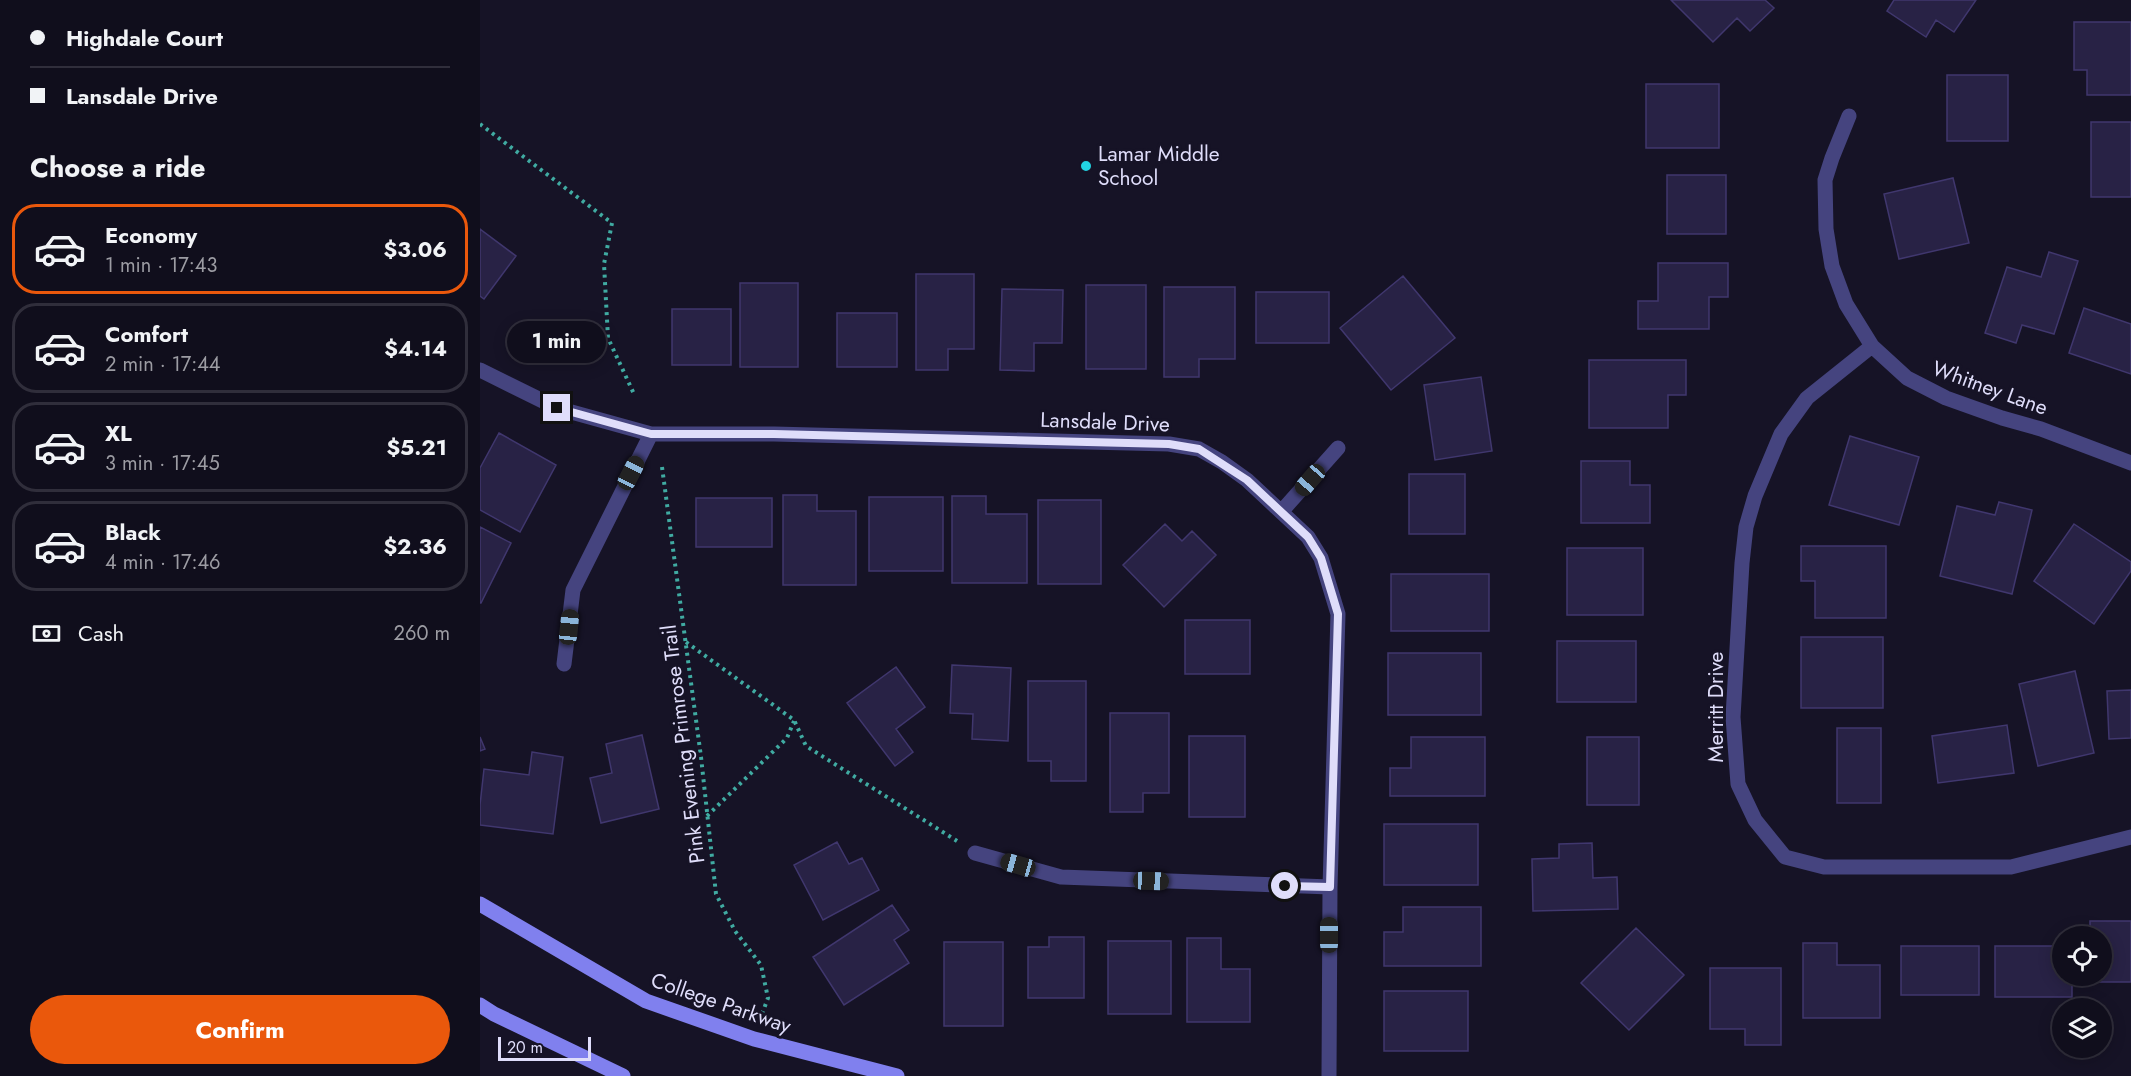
<!DOCTYPE html>
<html lang="en">
<head>
<meta charset="utf-8">
<style>
  :root { --surface:#100e1c; --page:#191725; --text:#f1f3f6; --muted:#9c9ca3; --line:#302e3b; --accent:#ea580c }
  body { margin:0; font-family:Jost,sans-serif; background:var(--page); color:var(--text); height:100vh; display:flex; flex-direction:column; font-size:22px; white-space:nowrap }
  * { box-sizing:border-box; margin:0 }
  p { font-size:20px; color:var(--muted) }
  .icon { flex:none; width:33px; height:33px; fill:none; stroke:currentColor; stroke-width:2; stroke-linecap:round; stroke-linejoin:round }
  .map { position:relative; flex:1; overflow:hidden }
  .drawer { display:flex; flex-direction:column; background:var(--surface); width:480px }
  .drawer>* { flex:none }
  .guide { display:grid; align-content:center; height:132px; padding:0 30px; background:var(--surface) }
  .fabs { position:absolute; left:1572px; top:926px; display:grid; gap:12px }
  .fabs a { display:grid; place-items:center; width:60px; height:60px; border-radius:50%; background:var(--surface); box-shadow:0 3px 15px #0003,0 0 0 2px var(--line); font-size:30px }
  .scale { position:absolute; left:18px; bottom:15px; width:93px; box-sizing:border-box; padding-left:6px; border:3px solid #dfddfa; border-top:0; font-size:16px; line-height:21px; white-space:nowrap; color:#dfddfa; -webkit-text-stroke:4px #161326; paint-order:stroke }
  .end { position:absolute; width:27px; height:27px; margin:-14px; border:8px solid #dfddfa; background:#111; box-shadow:0 0 0 3px #111 }
  .from { border-radius:50% }
  .bubble { position:absolute; height:42px; border-radius:21px; background:var(--surface); box-shadow:0 3px 15px #0003,0 0 0 2px var(--line); font-size:20px; font-weight:700; line-height:42px; text-align:center }
  .car { position:absolute; width:18px; height:36px; margin:-18px -9px; border-radius:8px; box-shadow:0 0 4px 2px #0007; background:linear-gradient(#222 24%,#8ab4d8 0 40%,#222 0 76%,#8ab4d8 0 86%,#222 0) }
  .guide b { display:flex; align-items:center; gap:21px; height:57px; font-size:22px }
  .guide b+b { border-top:2px solid var(--line) }
  .guide i { width:15px; height:15px; background:var(--text) }
  ul { padding:0; list-style:none }
  li { display:flex; align-items:center; gap:18px; height:90px; margin:0 12px 9px; padding:0 18px; border:3px solid var(--line); border-radius:24px }
  li div { flex:1 }
  li b { display:block; font-size:22px }
  li em { font-style:normal; font-weight:700 }
  li.current { border-color:var(--accent) }
  li>.icon { width:54px; height:54px; stroke-width:1.5 }
  h2 { padding:0 30px; font-size:27px; line-height:72px }
  .pay { display:flex; align-items:center; gap:15px; height:66px; padding:0 30px; font-size:22px }
  .pay p { margin-inline-start:auto }
  .primary-button { display:flex; gap:12px; margin-top:auto; padding:12px 30px }
  .primary-button a { flex:1; height:69px; border-radius:36px; background:var(--accent); color:#fff; font-size:24px; font-weight:700; line-height:69px; text-align:center }
  main { display:flex; flex:1; min-height:0 }
  .map>svg:first-child { display:block }
  .building { fill:#282245; stroke:#40376e; stroke-width:1.5 }
  .lines { fill:none; stroke-linecap:round; stroke-linejoin:round }
  .path { stroke:#40aba2; stroke-width:4; stroke-dasharray:3 4.5; stroke-linecap:butt }
  .street { stroke:#45447f; stroke-width:15 }
  .secondary { stroke:#8080ee; stroke-width:15 }
  .route { stroke:#dfddfa; stroke-width:8 }
  .poi-dot { fill:#22d3e2; stroke:#161326; stroke-width:2 }
  .labels { text-anchor:middle; dominant-baseline:central; stroke-width:6; stroke-linejoin:round; paint-order:stroke }
  .poi-label { font-size:21px; fill:#dfddfa; stroke:#161326; text-anchor:start }
  .street-label { font-size:21px; fill:#dfddfa; stroke:#161326 }
</style>
</head>
<body>
<main>
<section class="drawer">
<div class="guide">
<b><i class="from"></i>Highdale Court</b>
<b><i></i>Lansdale Drive</b>
</div>
<h2>Choose a ride</h2>
<ul>
<li class="current"><svg class="icon" aria-label="car" viewBox="0 0 24 24"><path d="M5 17H2v-5l4-1 3-4h7l3 4 3 1v5h-3M9 17h6M6 11h13"/><circle cx="7" cy="17" r="2"/><circle cx="17" cy="17" r="2"/></svg><div><b>Economy</b><p>1 min · 17:43</p></div><em>$3.06</em></li>
<li><svg class="icon" aria-label="car" viewBox="0 0 24 24"><path d="M5 17H2v-5l4-1 3-4h7l3 4 3 1v5h-3M9 17h6M6 11h13"/><circle cx="7" cy="17" r="2"/><circle cx="17" cy="17" r="2"/></svg><div><b>Comfort</b><p>2 min · 17:44</p></div><em>$4.14</em></li>
<li><svg class="icon" aria-label="car" viewBox="0 0 24 24"><path d="M5 17H2v-5l4-1 3-4h7l3 4 3 1v5h-3M9 17h6M6 11h13"/><circle cx="7" cy="17" r="2"/><circle cx="17" cy="17" r="2"/></svg><div><b>XL</b><p>3 min · 17:45</p></div><em>$5.21</em></li>
<li><svg class="icon" aria-label="car" viewBox="0 0 24 24"><path d="M5 17H2v-5l4-1 3-4h7l3 4 3 1v5h-3M9 17h6M6 11h13"/><circle cx="7" cy="17" r="2"/><circle cx="17" cy="17" r="2"/></svg><div><b>Black</b><p>4 min · 17:46</p></div><em>$2.36</em></li>
</ul>
<div class="pay"><svg class="icon" aria-label="cash" viewBox="0 0 24 24"><path d="M3 7h18v10H3z"/><circle cx="12" cy="12" r="2"/></svg>Cash<p>260 m</p></div>
<div class="primary-button"><a>Confirm</a></div>
</section>
<div class="map">
<svg width="1651" height="1076" viewBox="0 0 1651 1076">
  <rect width="100%" height="100%" fill="#161326"/>
  <path class="building" d="M1191,0H1285L1294,8L1270,31L1257,18L1233,42Z
    M1414,0H1496L1474,32L1456,20L1446,37L1407,11Z
    M1594,22H1651V95H1607V70H1594Z
    M1467,75H1528V141H1467Z
    M1166,84H1239V148H1166Z
    M1611,122H1651V197H1611Z
    M1187,175H1246V234H1187Z
    M1473,178L1489,243L1419,259L1404,194Z
    M0,229L36,256L4,299L0,296Z
    M1569,252L1598,261L1574,334L1542,325L1536,343L1505,333L1527,267L1561,277Z
    M1178,263H1248V297H1229V329H1158V301H1178Z
    M436,274H494V349H468V370H436Z
    M923,276L975,338L911,390L860,328Z
    M260,283H318V367H260Z
    M606,285H666V369H606Z
    M684,287H755V359H719V377H684Z
    M522,289L583,290L582,343H554V371L520,370Z
    M776,292H849V343H776Z
    M1604,308L1651,324V374L1589,353Z
    M192,309H251V365H192Z
    M357,313H417V367H357Z
    M1109,360H1206V395H1188V428H1109Z
    M1001,377L1012,451L955,460L944,385Z
    M19,433L76,465L40,532L0,510V468Z
    M1370,436L1439,457L1419,525L1349,505Z
    M1101,461H1150V485H1170V523H1101Z
    M929,474H985V534H929Z
    M303,495H337V511H376V585H303Z
    M472,496H506V514H547V583H472Z
    M389,497H463V571H389Z
    M216,498H292V547H216Z
    M558,500H621V584H558Z
    M1519,502L1552,510L1532,594L1460,576L1477,506L1515,515Z
    M685,524L702,541L712,531L736,555L684,607L643,565Z
    M1594,524L1651,562V571L1614,624L1554,581Z
    M0,527L31,543L1,603H0Z
    M1321,546H1406V618H1335V581H1321Z
    M1087,548H1163V615H1087Z
    M911,574H1009V631H911Z
    M705,620H770V674H705Z
    M1321,637H1403V708H1321Z
    M1077,641H1156V702H1077Z
    M908,653H1001V715H908Z
    M472,665L531,668L528,741L492,739L493,714L470,713Z
    M416,667L445,707L416,729L433,752L415,766L367,703Z
    M1595,671L1614,753L1558,766L1539,684Z
    M548,681H606V781H571V761H548Z
    M1651,690V738L1629,739L1627,691Z
    M630,713H689V793H663V812H630Z
    M1527,725L1534,773L1458,783L1452,736Z
    M1357,728H1401V803H1357Z
    M162,735L179,809L121,823L110,778L132,773L126,744Z
    M709,736H765V817H709Z
    M0,737L5,749L0,751Z
    M931,737H1005V796H910V768H931Z
    M1107,737H1159V805H1107Z
    M52,752L83,757L73,834L0,825V805L4,769L49,775Z
    M904,824H998V885H904Z
    M357,842L369,864L382,858L399,890L343,920L314,865Z
    M1112,843L1113,878L1137,877L1138,909L1053,911L1052,859L1079,858V844Z
    M412,905L429,930L414,940L429,963L364,1005L333,957Z
    M923,907H1001V966H904V932H923Z
    M1610,921H1651V982H1610V975H1622V936H1610Z
    M1156,928L1204,975L1149,1030L1101,983Z
    M569,937H604V998H548V947H569Z
    M707,938H741V969H770V1022H707Z
    M628,941H691V1014H628Z
    M464,942H523V1026H464Z
    M1323,943H1357V965H1400V1018H1323Z
    M1421,946H1499V995H1421Z
    M1515,946H1582V975H1592V997H1515Z
    M1230,968H1301V1045H1265V1029H1230Z
    M904,991H988V1051H904Z"/>
  <g class="lines">
    <path class="path" d="M0,124L132,223L124,264L128,338L154,394
      M182,467L221,757L236,894L255,931L281,965L288,998L282,1014
      M206,642L314,720L326,746L477,841
      M227,816L307,738L314,721"/>
    <path class="street" d="M1369,116L1352,158L1345,180L1346,229L1352,266L1366,304L1392,346L1427,378L1466,398L1522,418L1561,429L1651,463
      M1392,346L1327,398L1301,434L1275,496L1266,527L1262,563L1253,717L1258,784L1275,820L1305,857L1344,867H1531L1651,837
      M0,370L77,408L171,434H294L689,444L719,449L742,462L767,480L828,537L841,558L858,614L850,887L849,1076
      M801,512L858,448
      M84,664L93,590L171,434
      M495,853L581,877L850,887"/>
    <path class="secondary" d="M0,904L166,1001L274,1039L417,1076
      M0,1005L14,1014L143,1076"/>
  </g>
  <g class="lines">
    <path class="route" d="M77,408L171,434H294L689,444L719,449L767,480L828,537L841,558L858,614L850,887L805,886"/>
  </g>
  <circle class="poi-dot" cx="606" cy="166" r="6"/>
  <g class="labels">
    <g class="poi-label">
      <text x="618" y="154">Lamar Middle<tspan x="618" dy="24">School</tspan></text>
    </g>
    <g class="street-label">
      <text transform="translate(1510 388) rotate(20)">Whitney Lane</text>
      <text transform="translate(625 422) rotate(2)">Lansdale Drive</text>
      <text transform="translate(1236 707) rotate(-90)">Merritt Drive</text>
      <text transform="translate(203 744) rotate(-97)">Pink Evening Primrose Trail</text>
      <text transform="translate(241 1003) rotate(19)">College Parkway</text>
    </g>
  </g>
</svg>
<div class="fabs">
<a><svg class="icon" aria-label="locate" viewBox="0 0 24 24"><circle cx="12" cy="12" r="6"/><path d="M12 2v4M12 18v4M2 12h4M18 12h4"/></svg></a>
<a><svg class="icon" aria-label="layers" viewBox="0 0 24 24"><path d="M12 4l9 5-9 5-9-5zM3 14l9 5 9-5"/></svg></a>
</div>
<div class="scale">20 m</div>
<i class="end from" style="left:805px;top:886px"></i>
<i class="end" style="left:77px;top:408px"></i>
<div class="bubble" style="left:27px;top:321px;width:99px">1 min</div>
<i class="car" style="left:151px;top:473px;rotate:27deg"></i>
<i class="car" style="left:830px;top:480px;rotate:221deg"></i>
<i class="car" style="left:89px;top:627px;rotate:6deg"></i>
<i class="car" style="left:538px;top:865px;rotate:286deg"></i>
<i class="car" style="left:671px;top:881px;rotate:92deg"></i>
<i class="car" style="left:849px;top:935px;rotate:0deg"></i>
</div>
</main>
</body>
</html>
